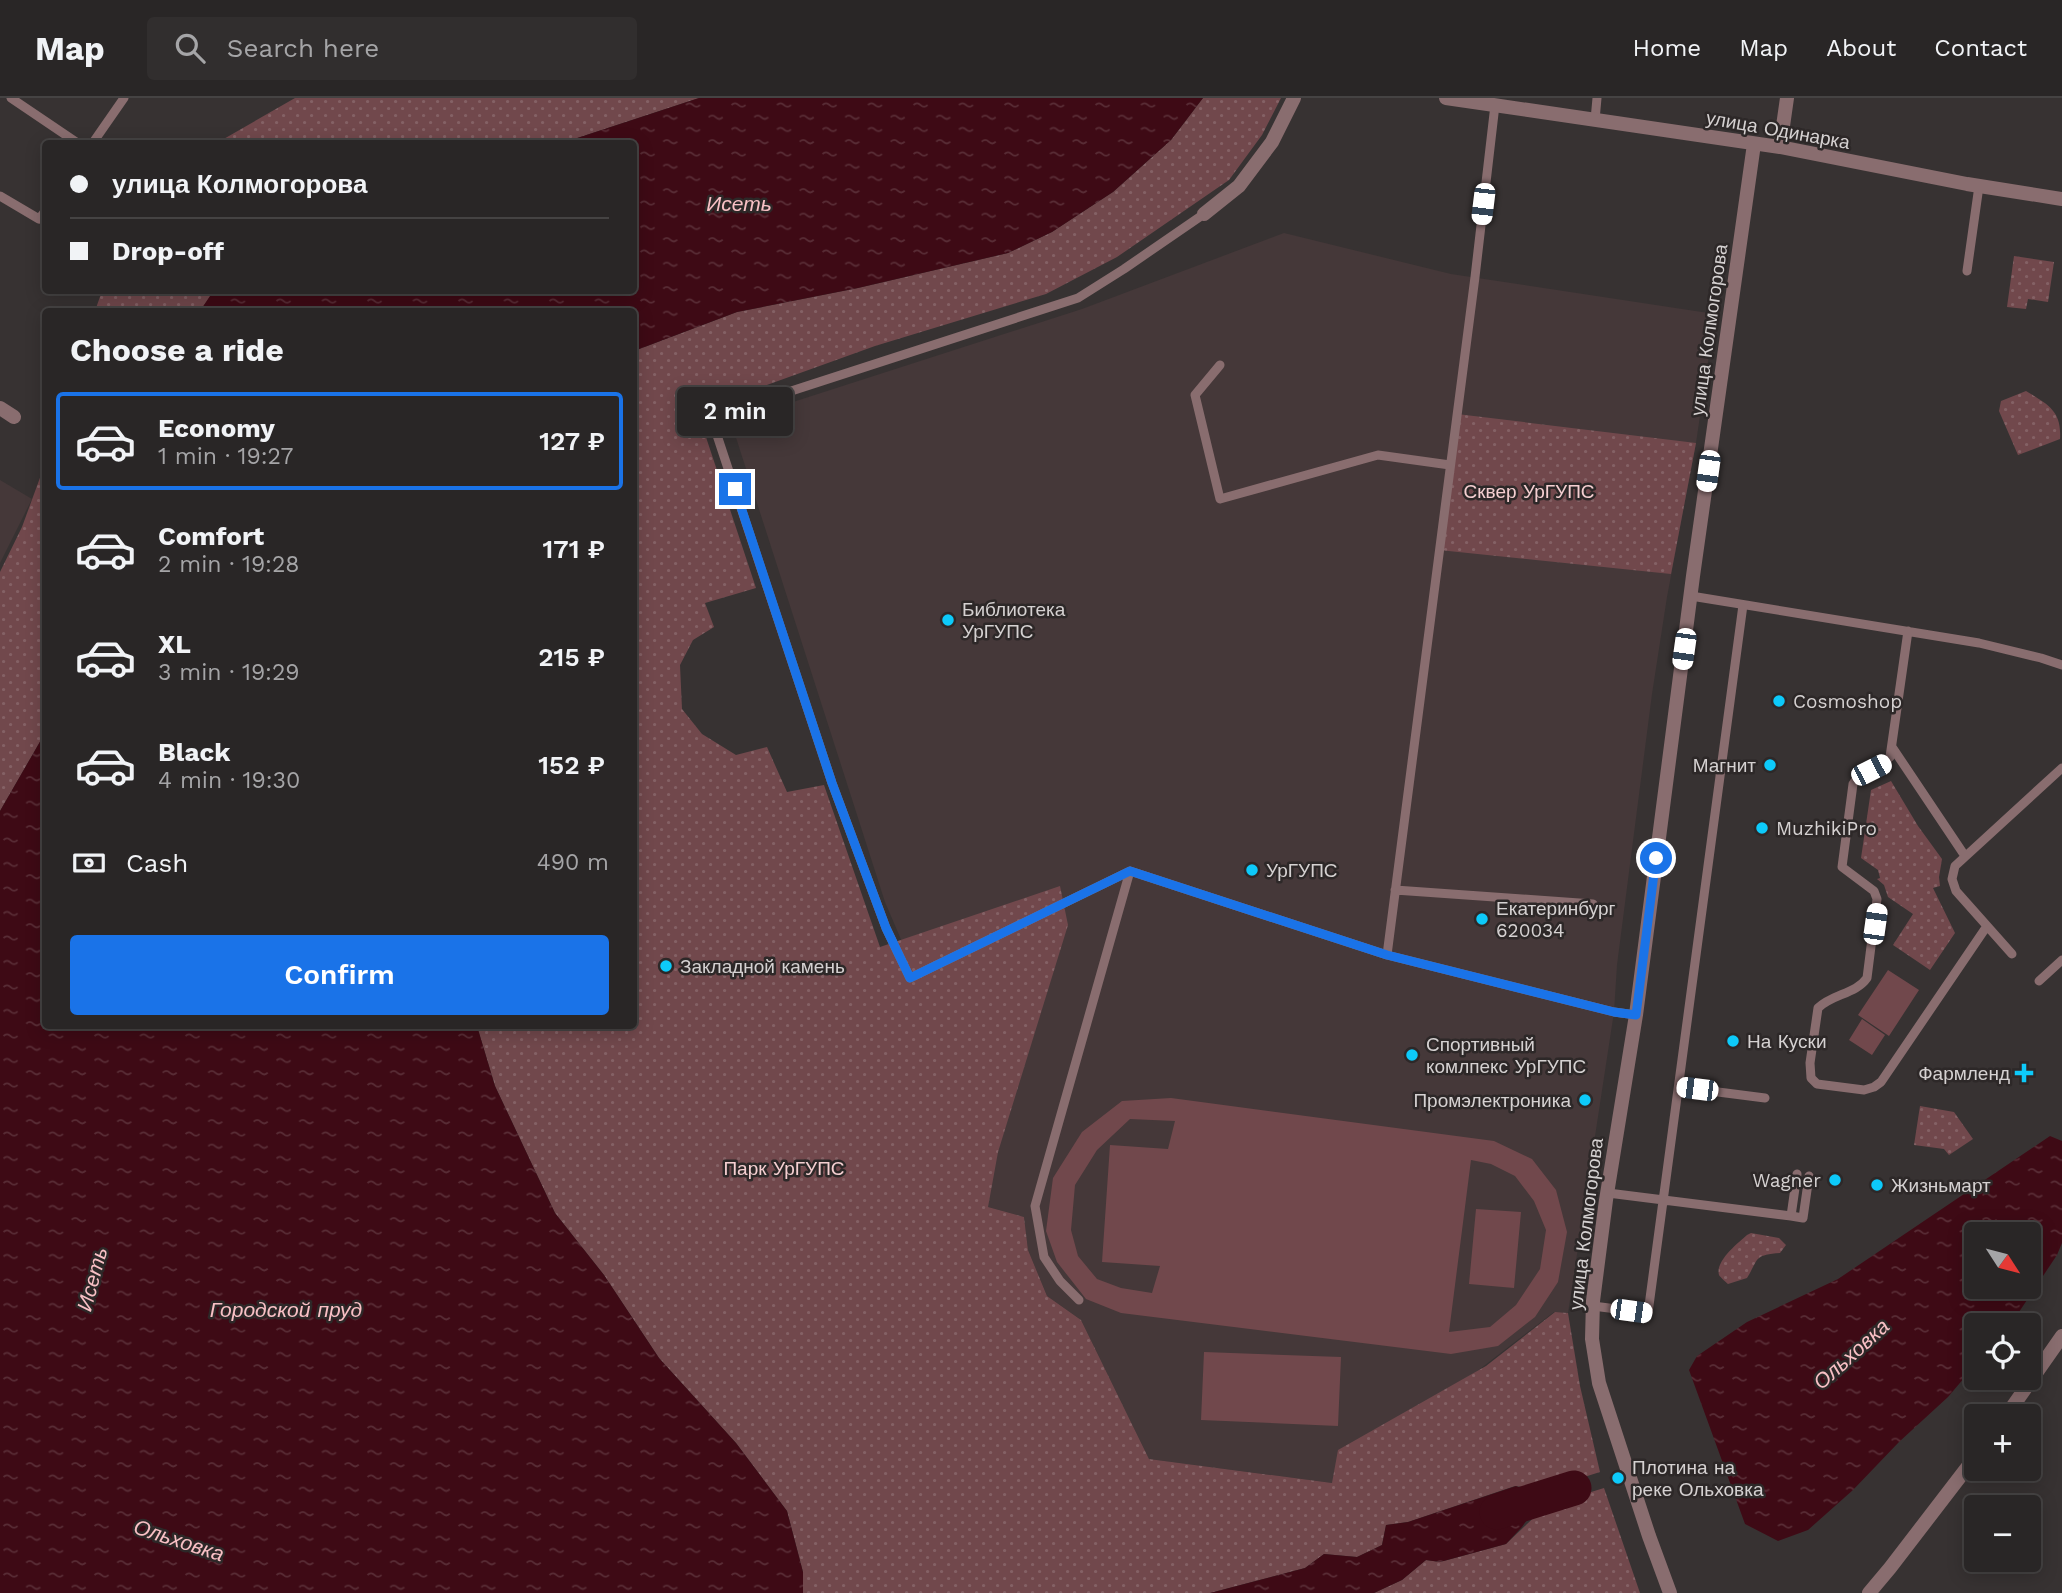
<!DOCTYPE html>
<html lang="en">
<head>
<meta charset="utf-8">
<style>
  :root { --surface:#292626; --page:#312e2e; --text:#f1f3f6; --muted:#a5a5a7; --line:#454343; --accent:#1a73e8 }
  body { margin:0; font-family:"Work Sans",sans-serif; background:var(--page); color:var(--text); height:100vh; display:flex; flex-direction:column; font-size:26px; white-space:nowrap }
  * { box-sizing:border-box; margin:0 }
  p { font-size:23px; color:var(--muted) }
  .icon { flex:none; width:38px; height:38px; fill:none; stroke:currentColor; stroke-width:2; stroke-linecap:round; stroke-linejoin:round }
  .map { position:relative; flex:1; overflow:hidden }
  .panel { position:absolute; left:42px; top:210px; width:595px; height:721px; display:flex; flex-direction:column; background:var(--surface); border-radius:7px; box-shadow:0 4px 18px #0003,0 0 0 2px var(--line) }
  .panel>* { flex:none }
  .guide { position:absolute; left:42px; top:42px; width:595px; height:154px; border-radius:7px; box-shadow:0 4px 18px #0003,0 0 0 2px var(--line); display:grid; align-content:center; height:154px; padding:0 28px; background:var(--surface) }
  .needle { width:46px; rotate:126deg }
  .controls { position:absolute; left:1964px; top:1124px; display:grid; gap:14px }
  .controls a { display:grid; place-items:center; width:77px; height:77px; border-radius:7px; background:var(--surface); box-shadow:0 4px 18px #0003,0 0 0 2px var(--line); font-size:35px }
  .end { position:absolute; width:32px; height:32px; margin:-16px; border:9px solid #1a73e8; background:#fff; box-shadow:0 0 0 4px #fff }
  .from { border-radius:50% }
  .bubble { position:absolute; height:49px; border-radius:7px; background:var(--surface); box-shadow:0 4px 18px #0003,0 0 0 2px var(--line); font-size:23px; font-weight:600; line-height:49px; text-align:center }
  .car { position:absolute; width:21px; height:42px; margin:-21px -10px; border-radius:9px; box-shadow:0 0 5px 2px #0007; background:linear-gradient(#fff 24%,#345 0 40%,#fff 0 76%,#345 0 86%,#fff 0) }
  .guide b { display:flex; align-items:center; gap:24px; height:66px; font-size:26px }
  .guide b+b { border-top:2px solid var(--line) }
  .guide i { width:18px; height:18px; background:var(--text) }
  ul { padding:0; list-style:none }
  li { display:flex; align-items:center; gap:21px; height:98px; margin:0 14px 10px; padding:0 14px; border:4px solid transparent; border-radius:7px }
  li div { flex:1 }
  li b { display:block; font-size:26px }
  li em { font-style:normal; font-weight:600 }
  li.current { border-color:var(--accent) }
  li>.icon { width:63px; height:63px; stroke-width:1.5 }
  h2 { padding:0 28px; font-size:32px; line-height:84px }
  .pay { display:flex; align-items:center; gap:18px; height:77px; padding:0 28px; font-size:26px }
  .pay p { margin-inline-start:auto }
  .primary-button { display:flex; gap:14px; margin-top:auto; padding:14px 28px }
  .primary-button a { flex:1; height:80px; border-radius:7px; background:var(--accent); color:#fff; font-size:28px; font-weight:600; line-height:80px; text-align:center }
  header { display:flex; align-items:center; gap:42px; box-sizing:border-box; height:98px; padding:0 35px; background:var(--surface); border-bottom:2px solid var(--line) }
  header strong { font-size:33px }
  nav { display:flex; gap:38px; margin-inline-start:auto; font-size:24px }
  .search { width:490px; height:63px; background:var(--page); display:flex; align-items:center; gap:18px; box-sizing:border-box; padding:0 24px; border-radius:7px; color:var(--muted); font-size:26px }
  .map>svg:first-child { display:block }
  .built { fill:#453839 }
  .grass { fill:url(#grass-dots) }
  .pitch { fill:#71484c; fill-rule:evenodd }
  .water { fill:url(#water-ripples); fill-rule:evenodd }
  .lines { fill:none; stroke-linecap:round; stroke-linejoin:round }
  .river { stroke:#3e0a15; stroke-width:35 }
  .service { stroke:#896d6f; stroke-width:9 }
  .minor { stroke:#896d6f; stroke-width:14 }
  .tertiary { stroke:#896d6f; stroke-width:14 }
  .route { stroke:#1a73e8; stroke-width:9 }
  .poi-dot { fill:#0dcafa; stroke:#2d2828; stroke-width:2.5 }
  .labels { text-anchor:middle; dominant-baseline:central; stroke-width:5; stroke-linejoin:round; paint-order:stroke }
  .street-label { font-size:19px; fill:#d5d1d1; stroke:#2d2828 }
  .park-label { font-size:19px; fill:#f5cfd1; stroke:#2d2828 }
  .poi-label { font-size:19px; fill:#d5d1d1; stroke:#2d2828; text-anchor:start }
  .water-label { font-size:21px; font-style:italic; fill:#f9c0c5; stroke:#2d2828 }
</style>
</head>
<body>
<header>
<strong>Map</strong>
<div class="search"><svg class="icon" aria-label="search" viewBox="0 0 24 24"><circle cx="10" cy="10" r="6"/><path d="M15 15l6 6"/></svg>Search here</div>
<nav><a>Home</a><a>Map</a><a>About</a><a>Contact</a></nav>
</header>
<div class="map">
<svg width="2062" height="1495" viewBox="0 0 2062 1495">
  <defs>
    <pattern id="grass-dots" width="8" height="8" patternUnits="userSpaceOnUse" patternTransform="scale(1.75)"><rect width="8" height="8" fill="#71484c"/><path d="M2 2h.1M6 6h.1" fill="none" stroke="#846165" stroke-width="1.8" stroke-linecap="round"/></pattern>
    <pattern id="water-ripples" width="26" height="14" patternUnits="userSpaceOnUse" patternTransform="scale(1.75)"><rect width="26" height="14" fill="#3e0a15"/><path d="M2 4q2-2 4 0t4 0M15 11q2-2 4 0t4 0" fill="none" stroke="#592d36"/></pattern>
  </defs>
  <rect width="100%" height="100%" fill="#373232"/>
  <path class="built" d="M1284,135L1451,176L1715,216L1696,345L1667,499L1652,596L1617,867L1614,914L1568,1215L1554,1214L1332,1385L1149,1361L1081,1222L1047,1198L1028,1152L1024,1119L988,1109L920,886L885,804L731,324L1082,211Z
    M0,382L32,401L0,465Z"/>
  <path class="grass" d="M295,0H699L562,45L215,46Z
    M1203,0H1281L1262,37L1229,82L1117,159L1046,196L875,248L697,312L756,490L705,505L714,529L693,542L680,567L682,611L702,636L736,657L767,649L787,694L824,687L880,849L1060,788L1068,827L998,1054L988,1109L1024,1119L1028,1152L1047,1198L1081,1222L1149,1361L1332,1385L1338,1352L1486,1268L1555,1214L1568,1215L1580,1288L1600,1374L1543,1392L1515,1388L1408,1424L1386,1427L1382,1447L1357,1459L1324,1456L1305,1470L1210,1495H803V1474L787,1413L736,1345L659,1260L604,1177L555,1115L495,988L477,928H634V253L737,214L858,190L1008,155L1052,134L1113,94L1171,42Z
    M2014,158L2054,164L2048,204L2028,201L2026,211L2007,209Z
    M102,193V192L214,193L200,213H95Z
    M2026,293C2047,306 2062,312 2060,341L2018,357L1999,313L2001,303Z
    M1457,316L1696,345L1671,476L1439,452Z
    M45,366V635L0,713V474L22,429Z
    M1891,683L1918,728L1942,761L1939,779L1940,788L1933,790L1955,835L1930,872L1893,847L1913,816L1888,799L1884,787L1877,781L1880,780L1878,772L1861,760L1871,692Z
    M1920,1008L1954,1014L1973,1041L1949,1057L1944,1051L1914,1047Z
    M1751,1135L1779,1140L1786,1147L1780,1155C1753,1157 1759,1161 1747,1180L1728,1186C1727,1185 1720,1179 1719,1177C1715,1163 1738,1145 1747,1137Z
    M1604,1390L1640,1495H1374L1402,1482L1426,1462L1440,1464L1506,1446L1546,1408Z"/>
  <path class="pitch" d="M1888,872L1919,892L1889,938L1858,917Z
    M1862,921L1885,937L1872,957L1849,942Z
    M1171,1000L1494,1043L1532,1061L1556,1092L1567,1134L1558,1184L1535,1219L1498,1248L1451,1256L1121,1215L1086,1201L1057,1164L1046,1133L1053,1080L1082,1034L1122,1003ZM1130,1021L1175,1023L1168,1051L1110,1047L1102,1164L1160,1168L1152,1195L1121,1190L1097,1181L1078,1158L1071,1132L1075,1087L1097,1052ZM1471,1062L1491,1066L1515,1078L1534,1103L1546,1132L1540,1171L1516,1207L1490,1229L1449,1234Z
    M1476,1111L1521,1114L1514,1190L1469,1186Z
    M1204,1254L1341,1259L1338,1328L1201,1322Z"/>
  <path class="water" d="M699,0H1203L1171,42L1113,94L1052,134L1008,155L858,190L737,214L634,253V214L200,213L214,192H634V46L562,45Z
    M45,635L46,928H477L495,988L555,1115L604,1177L659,1260L736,1345L787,1413L803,1474V1495H0V713Z
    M2050,1038L2062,1043V1145L2057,1157L2013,1223L2010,1227H1976V1266L1948,1299L1899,1344L1853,1392L1808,1432L1778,1443L1745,1426L1689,1272L1697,1258L1747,1224L1838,1181ZM1976,1136H2028V1188H1976Z
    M1516,1388L1543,1399L1522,1429L1506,1446L1440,1464L1426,1462L1402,1482L1374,1495H1210L1305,1470L1324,1456L1357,1459L1382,1447L1386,1427L1408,1424Z"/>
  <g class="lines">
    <path class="river" d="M1497,1414L1574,1390"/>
    <path class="service" d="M11,0L79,46
      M1595,22L1597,0
      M92,46L124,0
      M0,98L39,121L46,112
      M1967,173L1979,88
      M1220,267L1195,297L1220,401L1378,357L1450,367
      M1691,498L1979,545L2041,560L2062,567
      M1908,533L1890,659C1879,670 1861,672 1853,686L1842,769L1874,793L1877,801L1867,880C1856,896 1832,896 1818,910L1810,965L1811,980L1817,986L1864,992L1874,989L1881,984L1987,828
      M1892,649L1965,758
      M1130,773L910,880L886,830L832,685L711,319L1078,200L1124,171L1204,116
      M1395,792L1593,806
      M2012,856L1956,793L1952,781L1955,768L2062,670
      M1387,857L1475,179L1495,7
      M2039,883L2062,862
      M1679,989L1765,1000
      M1608,1095L1791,1118L1797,1076
      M1791,1118L1803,1120L1809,1078
      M1079,1202L1060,1183L1044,1159L1035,1108L1130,773L1387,857L1614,914L1636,917
      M1593,1208L1648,1215L1743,507"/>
    <path class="minor" d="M1446,0L1780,49L1967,86L2062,101
      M1780,49L1787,0
      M1204,116L1239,88L1272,44L1294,0
      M0,310L14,319
      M1670,1495L1649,1438L1599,1285L1592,1241L1593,1203L1606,1102L1636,917L1693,478L1754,46"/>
    <path class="tertiary" d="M2006,1318L2062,1238
      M1869,1495L1890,1470L1976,1358"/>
  </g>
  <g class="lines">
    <path class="route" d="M735,391L832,685L886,830L910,880L1130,773L1387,857L1614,914L1636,917L1656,760"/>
  </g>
  <g class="poi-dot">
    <circle cx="948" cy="522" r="7"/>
    <circle cx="1779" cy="603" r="7"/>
    <circle cx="1770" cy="667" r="7"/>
    <circle cx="1762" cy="730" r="7"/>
    <circle cx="1252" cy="772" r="7"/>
    <circle cx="1482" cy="821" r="7"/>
    <circle cx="666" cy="868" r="7"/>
    <circle cx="1733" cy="943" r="7"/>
    <circle cx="1412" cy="957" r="7"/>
    <path d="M2020.5 964.5h7v7h7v7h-7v7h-7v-7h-7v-7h7z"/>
    <circle cx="1585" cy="1002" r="7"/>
    <circle cx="1835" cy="1082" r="7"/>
    <circle cx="1877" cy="1087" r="7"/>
    <circle cx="1618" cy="1380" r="7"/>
  </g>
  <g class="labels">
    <g class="street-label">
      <text transform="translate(1778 32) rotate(10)">улица Одинарка</text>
      <text transform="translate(1709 232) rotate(-82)">улица Колмогорова</text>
      <text transform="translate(1586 1126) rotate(-83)">улица Колмогорова</text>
    </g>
    <g class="park-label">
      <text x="1529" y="393">Сквер УрГУПС</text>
      <text x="784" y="1070">Парк УрГУПС</text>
    </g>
    <g class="poi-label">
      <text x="962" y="511">Библиотека<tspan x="962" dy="22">УрГУПС</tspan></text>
      <text x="1793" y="603">Cosmoshop</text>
      <text x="1756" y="667" text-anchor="end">Магнит</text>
      <text x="1776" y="730">MuzhikiPro</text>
      <text x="1266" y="772">УрГУПС</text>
      <text x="1496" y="810">Екатеринбург<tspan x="1496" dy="22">620034</tspan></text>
      <text x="680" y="868">Закладной камень</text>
      <text x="1747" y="943">На Куски</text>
      <text x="1426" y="946">Спортивный<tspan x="1426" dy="22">комлпекс УрГУПС</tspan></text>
      <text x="2010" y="975" text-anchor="end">Фармленд</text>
      <text x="1571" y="1002" text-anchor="end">Промэлектроника</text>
      <text x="1821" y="1082" text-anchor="end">Wagner</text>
      <text x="1891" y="1087">Жизньмарт</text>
      <text x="1632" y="1369">Плотина на<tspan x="1632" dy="22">реке Ольховка</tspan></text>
    </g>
    <g class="water-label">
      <text x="739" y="105">Исеть</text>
      <text transform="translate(92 1181) rotate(-75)">Исеть</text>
      <text x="286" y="1211">Городской пруд</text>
      <text transform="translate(1851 1256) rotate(-42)">Ольховка</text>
      <text transform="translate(179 1442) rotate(18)">Ольховка</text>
    </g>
  </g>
</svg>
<div class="controls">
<a><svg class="needle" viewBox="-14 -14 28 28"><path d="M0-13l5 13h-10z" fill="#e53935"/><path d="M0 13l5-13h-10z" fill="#a5a5a7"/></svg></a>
<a><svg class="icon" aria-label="locate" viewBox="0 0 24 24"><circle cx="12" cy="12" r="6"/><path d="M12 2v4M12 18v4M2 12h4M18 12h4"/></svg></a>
<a>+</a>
<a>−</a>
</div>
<i class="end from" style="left:1656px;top:760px"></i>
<i class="end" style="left:735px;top:391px"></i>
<div class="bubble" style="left:677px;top:289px;width:116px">2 min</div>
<i class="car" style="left:1483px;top:106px;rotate:187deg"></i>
<i class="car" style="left:1708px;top:373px;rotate:188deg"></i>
<i class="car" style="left:1684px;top:551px;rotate:188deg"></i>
<i class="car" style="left:1871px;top:672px;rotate:63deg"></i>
<i class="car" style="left:1875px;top:826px;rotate:8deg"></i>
<i class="car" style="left:1697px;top:991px;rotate:277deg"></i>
<i class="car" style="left:1631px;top:1213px;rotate:98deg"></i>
<div class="guide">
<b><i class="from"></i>улица Колмогорова</b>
<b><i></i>Drop-off</b>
</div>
<section class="panel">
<h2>Choose a ride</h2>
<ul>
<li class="current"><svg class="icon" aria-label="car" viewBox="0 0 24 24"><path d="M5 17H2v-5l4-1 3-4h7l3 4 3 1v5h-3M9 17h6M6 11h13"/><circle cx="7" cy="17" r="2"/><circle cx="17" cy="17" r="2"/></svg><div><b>Economy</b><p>1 min · 19:27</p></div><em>127 ₽</em></li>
<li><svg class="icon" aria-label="car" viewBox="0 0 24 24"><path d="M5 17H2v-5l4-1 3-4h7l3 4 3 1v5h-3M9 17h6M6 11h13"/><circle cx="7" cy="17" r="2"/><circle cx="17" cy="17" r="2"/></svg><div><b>Comfort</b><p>2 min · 19:28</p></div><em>171 ₽</em></li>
<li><svg class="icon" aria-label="car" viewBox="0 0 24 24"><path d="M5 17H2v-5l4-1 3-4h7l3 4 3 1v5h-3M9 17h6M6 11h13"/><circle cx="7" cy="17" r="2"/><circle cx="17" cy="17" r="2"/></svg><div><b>XL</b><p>3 min · 19:29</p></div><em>215 ₽</em></li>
<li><svg class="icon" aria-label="car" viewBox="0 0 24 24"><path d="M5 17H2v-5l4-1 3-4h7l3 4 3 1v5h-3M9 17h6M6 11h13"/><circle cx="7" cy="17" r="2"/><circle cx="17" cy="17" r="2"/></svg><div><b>Black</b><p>4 min · 19:30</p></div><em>152 ₽</em></li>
</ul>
<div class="pay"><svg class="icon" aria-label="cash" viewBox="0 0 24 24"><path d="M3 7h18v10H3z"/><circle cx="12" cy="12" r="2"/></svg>Cash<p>490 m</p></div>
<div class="primary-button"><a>Confirm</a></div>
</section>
</div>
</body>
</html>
